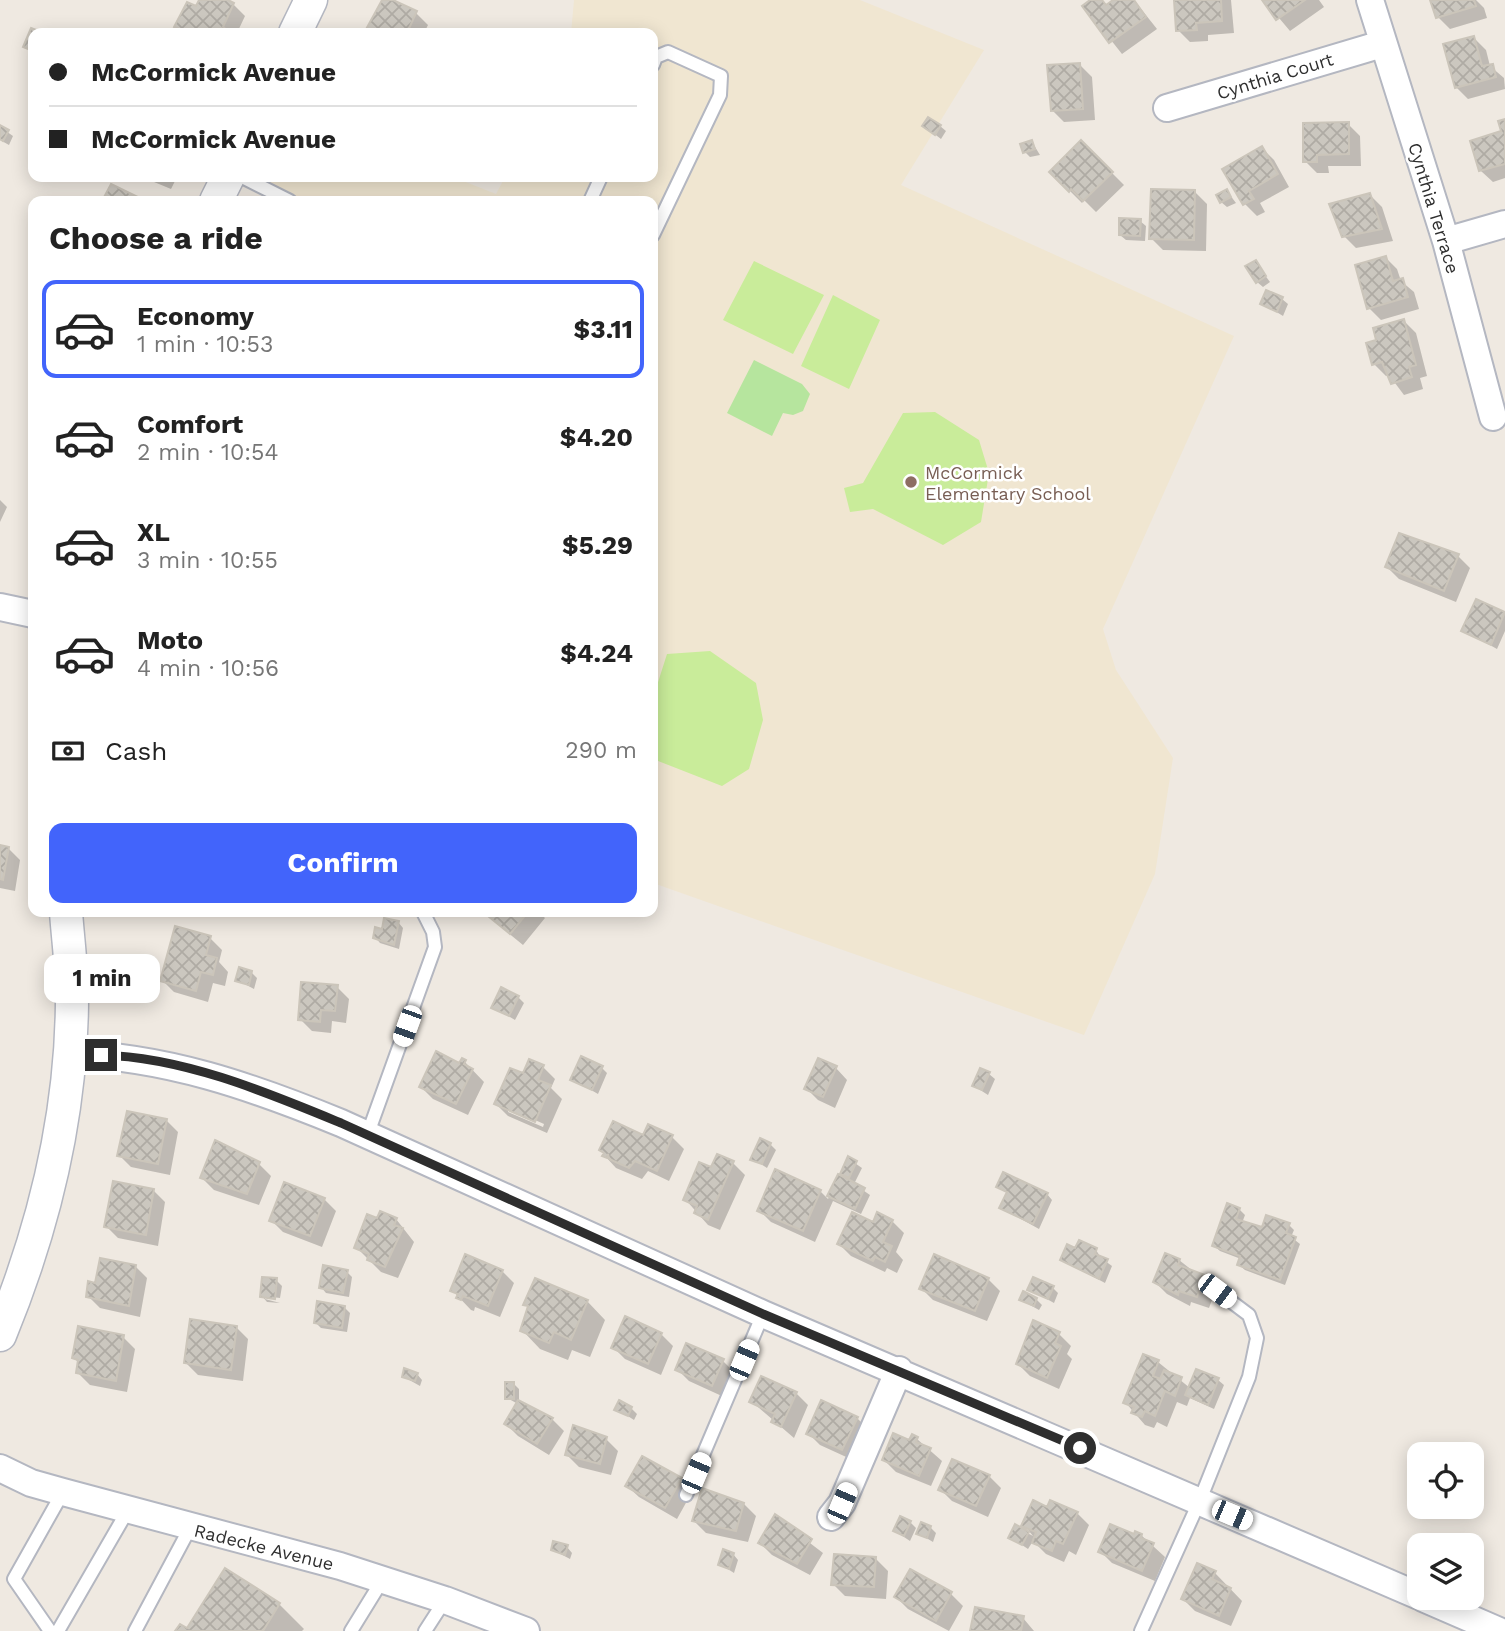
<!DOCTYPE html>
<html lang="en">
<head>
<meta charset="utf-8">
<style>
  :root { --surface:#fff; --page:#f6f6f6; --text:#222; --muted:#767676; --line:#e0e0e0; --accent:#4264fb }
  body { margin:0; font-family:"Work Sans",sans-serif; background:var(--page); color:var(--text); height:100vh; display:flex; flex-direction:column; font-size:26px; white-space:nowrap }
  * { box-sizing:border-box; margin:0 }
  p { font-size:23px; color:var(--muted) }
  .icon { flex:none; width:38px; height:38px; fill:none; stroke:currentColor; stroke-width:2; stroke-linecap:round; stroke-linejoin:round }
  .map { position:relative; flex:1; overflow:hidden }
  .side { position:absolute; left:28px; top:196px; width:630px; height:721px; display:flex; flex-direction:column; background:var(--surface); border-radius:14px; box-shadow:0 4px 18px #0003 }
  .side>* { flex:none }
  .top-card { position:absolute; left:28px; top:28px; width:630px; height:154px; border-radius:14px; box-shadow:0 4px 18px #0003; display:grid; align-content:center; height:154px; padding:0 21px; background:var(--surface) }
  .tools { position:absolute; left:1407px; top:1442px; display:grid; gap:14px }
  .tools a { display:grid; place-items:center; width:77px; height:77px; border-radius:14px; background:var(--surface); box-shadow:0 4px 18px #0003; font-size:35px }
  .end { position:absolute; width:32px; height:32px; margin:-16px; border:9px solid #2e2e2e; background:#fff; box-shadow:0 0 0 4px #fff }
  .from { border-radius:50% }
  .bubble { position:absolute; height:49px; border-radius:14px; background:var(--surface); box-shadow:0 4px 18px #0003; font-size:23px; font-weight:700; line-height:49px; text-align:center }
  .car { position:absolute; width:21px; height:42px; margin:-21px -10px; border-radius:9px; box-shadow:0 0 5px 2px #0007; background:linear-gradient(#fff 24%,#345 0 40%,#fff 0 76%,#345 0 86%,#fff 0) }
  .top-card b { display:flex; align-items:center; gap:24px; height:66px; font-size:26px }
  .top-card b+b { border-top:2px solid var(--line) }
  .top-card i { width:18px; height:18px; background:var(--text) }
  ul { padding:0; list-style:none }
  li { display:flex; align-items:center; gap:21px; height:98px; margin:0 14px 10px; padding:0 7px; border:4px solid transparent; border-radius:14px }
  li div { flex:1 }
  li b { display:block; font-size:26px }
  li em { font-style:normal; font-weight:700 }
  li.current { border-color:var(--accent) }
  li>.icon { width:63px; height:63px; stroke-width:1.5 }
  h2 { padding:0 21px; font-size:32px; line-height:84px }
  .pay { display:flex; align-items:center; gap:18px; height:77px; padding:0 21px; font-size:26px }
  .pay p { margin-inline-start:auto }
  .primary-button { display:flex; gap:14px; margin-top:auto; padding:14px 21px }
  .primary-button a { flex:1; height:80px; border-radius:14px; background:var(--accent); color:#fff; font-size:28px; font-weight:700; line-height:80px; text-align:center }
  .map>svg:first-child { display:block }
  .education { fill:#f0e6d1 }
  .park { fill:#b6e59e }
  .pitch { fill:#c9ec9a }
  .shadow { fill:#0003; fill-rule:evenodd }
  .building { fill:url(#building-cross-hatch); stroke:#cbc5ba; stroke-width:2 }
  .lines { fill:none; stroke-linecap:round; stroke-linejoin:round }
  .service-casing { stroke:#b4b7c1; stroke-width:16 }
  .minor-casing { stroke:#b4b7c1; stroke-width:30 }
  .tertiary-casing { stroke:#b4b7c1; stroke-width:35 }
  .service { stroke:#fff; stroke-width:12 }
  .minor { stroke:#fff; stroke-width:26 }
  .tertiary { stroke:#fff; stroke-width:32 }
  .route { stroke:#2e2e2e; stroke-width:9 }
  .education-dot { fill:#8d6e63; stroke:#fff; stroke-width:2.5 }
  .labels { text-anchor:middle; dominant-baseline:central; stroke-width:5; stroke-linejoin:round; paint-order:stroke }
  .street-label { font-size:18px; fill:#2e2e2e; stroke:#fff }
  .education-label { font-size:18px; fill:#785e54; stroke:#fff; text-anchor:start }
</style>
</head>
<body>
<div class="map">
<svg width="1505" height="1631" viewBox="0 0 1505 1631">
  <defs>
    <pattern id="building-cross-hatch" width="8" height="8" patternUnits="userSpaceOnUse" patternTransform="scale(1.75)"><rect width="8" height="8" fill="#cbc7bf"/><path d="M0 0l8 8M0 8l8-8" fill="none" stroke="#afaba4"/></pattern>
  </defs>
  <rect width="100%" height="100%" fill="#efe9e1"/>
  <path class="education" d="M574,0H860L984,50L901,185L1234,336L1103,629L1116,670L1173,758L1155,874L1084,1035L653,883V201H261L272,177H453L496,194L505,177H653V33H571Z"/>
  <path class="park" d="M754,360L802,384L810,394L803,411L793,415L783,413L772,436L727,413Z"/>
  <path class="pitch" d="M754,261L824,295L793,354L723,320Z
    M833,295L880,320L849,389L801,366Z
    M935,412L979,440L989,473L981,522L943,545L873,509L850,512L844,488L863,483L903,413Z
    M710,651L756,683L763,720L749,769L722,786L653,759V698L667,654Z"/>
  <path class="shadow" d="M201,0H224L233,4L245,16L237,33H183L177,27L197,9Z
    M384,0L416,13L428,25L424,33H366Z
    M1093,0H1101L1108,6L1116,0H1134L1157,29L1122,54L1084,6Z
    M1176,0H1231L1234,33L1208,35V41L1190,42L1178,30Z
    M1264,0H1319L1324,7L1290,31Z
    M1432,0H1476L1484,8L1487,18L1450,29L1438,17Z
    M1474,38L1486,50L1490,66L1504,78L1505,89L1468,99L1456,87Z
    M1080,65L1092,77L1095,120L1064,122L1052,110Z
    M1505,121V178L1493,182L1481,171L1472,142L1503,133Z
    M1348,124L1360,136L1361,166H1328L1329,173H1317L1305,161Z
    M924,126H940L946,131L941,139Z
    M0,127L13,136L9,145L0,140Z
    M1032,142L1040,155L1030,157L1025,152Z
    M1081,142L1124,185L1096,212L1084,200L1082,203L1051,172Z
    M1262,148L1274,160L1289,187L1260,203L1265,212L1257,216L1245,204L1225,169Z
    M142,177H177L171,189Z
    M1227,191L1236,203L1227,207L1221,202Z
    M1195,192L1207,204L1206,251L1163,250L1151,238Z
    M1370,195L1382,207L1393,241L1356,248L1344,236Z
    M1140,221L1146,226L1145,241L1126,240L1120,235Z
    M1385,257L1397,269L1401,281L1414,292L1419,309L1381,320L1369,308Z
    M1255,262L1270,282L1263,287L1257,282Z
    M1282,299L1288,304L1283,316L1262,303Z
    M1404,321L1416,333L1427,376L1420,378L1423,389L1404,395L1389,375L1386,376L1374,364L1378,341Z
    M0,500L7,507L0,522Z
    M1458,556L1470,568L1456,602L1399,579L1387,567Z
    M1476,601L1505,614V631L1497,649L1463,630Z
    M0,847L8,848L20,860L15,891L0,888Z
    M483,912H539L545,918L523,945Z
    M398,922L403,928L399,949L380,943L375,937Z
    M210,938L222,950L219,962L228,972L225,986L213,983L208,1002L174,992L162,980Z
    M251,972L257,978L254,989L237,980Z
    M337,987L349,999L346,1023L332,1021L331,1033L312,1031L300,1019Z
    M518,997L524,1003L515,1020L493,1007Z
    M463,1060L484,1082L468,1115L433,1099L421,1087L460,1065Z
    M543,1067L555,1079L551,1088L562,1099L547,1133L508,1116L496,1104L524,1075ZM508,1108L544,1124L543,1127L508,1112Z
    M602,1068L607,1073L598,1094L572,1079Z
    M836,1068L847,1080L835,1108L818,1100L806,1088Z
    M989,1074L995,1079L988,1095L974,1086Z
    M166,1120L178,1132L170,1175L131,1167L119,1155Z
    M644,1137H672L684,1149L669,1181L648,1171L642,1179L616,1168L605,1156Z
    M770,1144L776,1150L767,1168L753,1159Z
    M849,1159L862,1168L854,1184L870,1195L861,1214L833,1201L815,1242L771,1222L759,1210L820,1191L828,1199Z
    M733,1163L745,1175L720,1230L708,1225L685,1199L712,1169Z
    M259,1164L271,1176L259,1205L214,1190L202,1178Z
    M998,1187L1047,1194L1052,1200L1039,1229L1001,1208L1008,1194Z
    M153,1190L165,1202L158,1246L118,1238L106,1226Z
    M324,1199L336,1211L322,1247L283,1232L271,1220Z
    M1239,1209L1245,1215L1242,1223L1263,1229L1289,1225L1294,1230L1291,1237L1300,1244L1285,1285L1245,1270L1239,1265L1241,1259L1220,1251L1214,1246Z
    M396,1219L414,1242L398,1278L381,1272L356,1247L378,1220Z
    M892,1221L904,1233L896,1252L903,1260L897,1273L887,1268L885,1272L851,1256L839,1244L873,1224Z
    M1076,1250H1096L1101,1258L1112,1266L1105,1283L1062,1260Z
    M1179,1260L1216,1289L1209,1308L1191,1302L1190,1306L1167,1294L1155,1282Z
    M135,1266L147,1278L140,1317L100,1308L88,1296L97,1285Z
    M502,1271L514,1283L500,1317L475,1307L474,1311L471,1310L452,1290Z
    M347,1272L352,1277L349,1297L326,1293L321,1287Z
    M988,1279L1000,1291L987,1321L933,1300L921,1288Z
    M276,1280L282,1286L280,1298L265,1296V1299L280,1303L267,1302L262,1296Z
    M1053,1288L1058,1293L1054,1303L1029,1289Z
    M1036,1299L1042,1305L1039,1310L1021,1300Z
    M587,1301L605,1320L590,1357L572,1350L568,1360L540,1349L522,1330L529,1308L525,1304Z
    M345,1308L350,1313L347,1332L321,1328L316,1323Z
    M236,1327L248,1339L243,1381L198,1375L186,1363Z
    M661,1334L673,1346L661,1375L625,1359L613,1347Z
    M1059,1334L1071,1346L1067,1354L1072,1359L1059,1389L1030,1376L1018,1364Z
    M123,1337L135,1349L127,1392L90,1385L78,1373L79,1363L74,1358Z
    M723,1361L735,1373L724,1397L689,1381L677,1369Z
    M1158,1362L1190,1388L1197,1371L1218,1380L1224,1385L1214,1409L1190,1398L1187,1406L1177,1402L1167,1427L1157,1422L1154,1428L1145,1425L1125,1402Z
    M417,1374L422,1380L420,1386L404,1377Z
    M514,1384L519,1389V1403L552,1419L564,1431L549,1455L518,1436L506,1424L518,1404L507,1398Z
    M796,1393L808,1405L794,1438L751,1401Z
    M631,1408L637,1414L634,1420L617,1409Z
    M857,1418L869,1430L855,1461L820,1445L808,1433Z
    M606,1439L618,1451L611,1475L579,1467L567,1455Z
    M917,1439L942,1461L931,1486L896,1472L884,1460Z
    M989,1476L1001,1488L988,1517L952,1501L940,1489Z
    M680,1480L692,1492L677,1519L639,1497L627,1486Z
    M744,1504L756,1516L748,1542L706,1533L694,1521Z
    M1048,1509L1077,1513L1089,1525L1076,1555L1069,1551L1064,1562L1046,1554L1033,1541L1028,1549L1010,1537L1016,1527L1033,1536L1024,1525Z
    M776,1517L823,1553L810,1575L772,1555L760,1543Z
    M910,1522L916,1528L910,1541L895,1531Z
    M930,1527L936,1533L933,1542L918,1533Z
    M1141,1535L1165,1557L1155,1581L1112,1563L1100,1551Z
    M567,1547L572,1553L570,1559L553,1550Z
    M733,1554L738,1560L734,1573L720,1564Z
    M876,1559L888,1571L886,1599L845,1596L833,1584Z
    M1215,1573L1242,1601L1231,1626L1195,1611L1183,1599Z
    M951,1594L963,1606L949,1631L908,1609L896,1597Z
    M279,1604L304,1629L302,1631H177H187Z
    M1023,1618L1034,1631H972Z"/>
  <path class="building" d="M199,0H228L234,3L223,27L226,29L224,33H187L174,27L187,2L196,6Z
    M382,0H393L417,11L407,33H364Z
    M1090,0H1102L1106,5L1113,0H1134L1146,17L1109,43L1082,6Z
    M1174,0H1221L1222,21L1196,23L1197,30L1176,31Z
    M1262,0H1305L1276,20Z
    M1430,0H1474L1476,6L1436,18Z
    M31,28L44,33H33V51L23,47Z
    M1474,36L1482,66L1493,64L1496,77L1455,88L1443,44Z
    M1080,63L1083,109L1051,111L1047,65Z
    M928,117L941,125L935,135L922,126Z
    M1505,119V164L1479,171L1470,141L1501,131L1498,121Z
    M1349,122V154L1317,155V162H1303V123Z
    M0,125L9,130L3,141L0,139Z
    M1032,140L1035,149L1023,153L1020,144Z
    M1081,140L1113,172L1083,201L1071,189L1069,192L1049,172Z
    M1262,146L1278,174L1249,191L1254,199L1243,205L1222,169Z
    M111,184L140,198L139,201H102Z
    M1151,189L1195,190L1194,240L1149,239Z
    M1227,189L1231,197L1220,203L1216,195Z
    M1370,193L1382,229L1342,237L1329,204Z
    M1119,218L1141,219L1140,236L1119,235Z
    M1386,256L1393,281L1403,278L1408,297L1367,309L1355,265Z
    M1256,260L1266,276L1256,283L1245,266Z
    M1266,290L1283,297L1277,312L1260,304Z
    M1404,319L1416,365L1409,367L1412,377L1391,384L1382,362L1372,365L1366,343L1376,340L1373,328Z
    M1399,533L1459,554L1444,591L1385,567Z
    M1476,599L1505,612L1491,645L1461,631Z
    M0,845L9,847L3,880L0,879Z
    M483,912H528L510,934Z
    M384,918L399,921L394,945L373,938L375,927L382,929Z
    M175,926L211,936L206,955L217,958L213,975L201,972L196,991L160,981Z
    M239,967L252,971L249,985L235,981Z
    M301,982L338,985L335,1011L321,1010L320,1022L298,1020Z
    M501,987L519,996L509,1016L491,1008Z
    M436,1051L459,1063L462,1058L466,1060L464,1064L473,1069L456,1104L419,1087Z
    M581,1056L603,1066L592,1090L570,1080Z
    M818,1058L837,1066L823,1097L804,1089Z
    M529,1059L544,1065L538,1080L551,1085L535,1122L494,1104L510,1068L523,1073Z
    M980,1068L990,1072L982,1090L972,1086Z
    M127,1111L167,1119L158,1164L117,1156Z
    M613,1121L643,1135L648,1124L673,1135L657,1171L635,1161L629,1168L609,1159L608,1154L607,1158L602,1156L604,1153L599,1150Z
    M760,1138L771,1143L762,1164L750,1160Z
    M215,1140L260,1162L247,1194L200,1178Z
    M717,1154L734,1161L708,1220L694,1213L697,1206L683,1200L699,1162L711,1167Z
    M848,1156L857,1161L849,1178L840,1174Z
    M775,1169L821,1190L803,1231L757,1211Z
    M1003,1172L1048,1193L1033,1224L999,1208L1007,1192L996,1187Z
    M838,1174L865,1188L855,1209L827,1196Z
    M113,1181L154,1189L146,1235L104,1227Z
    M284,1182L325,1198L310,1236L269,1221Z
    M1227,1203L1240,1208L1236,1219L1262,1227L1266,1215L1290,1223L1286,1233L1296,1237L1280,1280L1237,1265L1240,1256L1212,1246Z
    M380,1211L397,1218L394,1225L403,1228L385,1267L367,1260L369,1254L354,1248L367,1214L377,1218Z
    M852,1212L873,1222L877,1212L893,1220L883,1242L892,1246L885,1262L875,1257L873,1261L837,1244Z
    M1079,1240L1097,1248L1095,1254L1108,1259L1099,1279L1060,1260L1067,1244L1075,1248Z
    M1165,1253L1180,1259L1178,1265L1205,1275L1197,1297L1179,1291L1178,1295L1153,1282Z
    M465,1254L503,1270L488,1306L463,1296L461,1300L456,1298L458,1294L450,1291Z
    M934,1254L989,1278L975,1311L919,1289Z
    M100,1258L136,1265L129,1306L86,1297L88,1281L95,1283Z
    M323,1265L348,1270L343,1293L319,1288Z
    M262,1277L277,1278L275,1299L260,1297Z
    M1033,1277L1054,1286L1048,1299L1027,1290Z
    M535,1278L588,1300L571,1340L554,1332L549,1343L520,1331L528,1306L523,1305Z
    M1023,1291L1037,1298L1034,1306L1019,1300Z
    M317,1301L345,1306L342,1328L314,1323Z
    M625,1316L662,1333L648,1364L611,1348Z
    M190,1319L237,1326L231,1370L184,1363Z
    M1033,1320L1060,1332L1055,1343L1061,1346L1047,1378L1016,1364Z
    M78,1326L124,1335L116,1381L76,1373L78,1360L72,1358Z
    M686,1343L724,1359L712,1386L675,1370Z
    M1143,1354L1159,1360L1153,1376L1160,1379L1164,1370L1182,1377L1175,1396L1165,1391L1155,1416L1145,1411L1142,1417L1131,1413L1134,1407L1123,1403Z
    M404,1368L418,1373L415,1381L402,1377Z
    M1196,1369L1219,1378L1208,1405L1185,1395Z
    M761,1376L797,1392L781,1427L771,1422L775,1414L749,1402Z
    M505,1382H514V1399H505Z
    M518,1400L553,1418L537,1444L504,1424Z
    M619,1400L632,1407L628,1416L614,1410Z
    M821,1400L858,1417L842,1450L806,1434Z
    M573,1425L607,1437L600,1464L565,1455Z
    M893,1433L909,1440L912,1434L918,1437L916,1442L931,1448L919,1476L882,1460Z
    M642,1456L682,1478L665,1508L625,1486Z
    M952,1459L990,1475L976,1506L938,1490Z
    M702,1488L744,1503L736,1531L692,1521Z
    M1033,1500L1047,1507L1050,1500L1078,1512L1063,1544L1056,1541L1052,1551L1032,1543L1036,1532L1021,1526Z
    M775,1514L812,1539L797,1564L758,1543Z
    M900,1516L911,1521L904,1536L893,1531Z
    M921,1522L931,1526L927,1538L916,1534Z
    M1015,1524L1029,1532L1022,1545L1008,1538Z
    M1110,1524L1134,1534L1135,1531L1142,1534L1141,1538L1154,1543L1142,1571L1098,1552Z
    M553,1541L568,1545L565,1555L551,1550Z
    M723,1549L734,1553L729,1569L718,1565Z
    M834,1554L876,1557L874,1587L831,1585Z
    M1197,1563L1216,1571L1212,1579L1231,1588L1219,1616L1181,1599Z
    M225,1568L280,1603L263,1631H175L180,1624L187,1628Z
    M910,1569L952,1592L936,1621L894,1597Z
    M975,1607L1024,1616L1021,1631H970Z"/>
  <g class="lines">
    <defs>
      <path id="service" d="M653,65L656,57L668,52L721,76L720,95L653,235
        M242,177L290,201
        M590,201L601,177
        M367,1136L435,947L433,932L423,912
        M686,1495L763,1314
        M50,1631L14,1579L63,1492
        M58,1631L128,1510
        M135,1631L190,1528
        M351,1631L383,1579
        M425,1631L445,1600
        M1141,1631L1200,1500L1249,1377L1257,1338L1249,1315L1217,1291"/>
      <path id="minor" d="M1370,0L1446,241L1493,417
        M1167,108L1382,44
        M1446,241L1505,224
        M0,607L33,614
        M69,1054C165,1056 253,1087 341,1123L763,1314L1419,1596
        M0,1468L31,1483L63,1492L340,1566L445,1600L526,1631
        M831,1517L842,1503L899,1370
        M1423,1598L1499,1631"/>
      <path id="tertiary" d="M295,33L311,0
        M216,201L228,177
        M0,1335C44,1228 72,1113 72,997C72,969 68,940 66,912"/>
    </defs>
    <use href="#service" class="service-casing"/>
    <use href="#minor" class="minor-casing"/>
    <use href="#tertiary" class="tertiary-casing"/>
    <use href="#service" class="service"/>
    <use href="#minor" class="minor"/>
    <use href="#tertiary" class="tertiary"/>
  </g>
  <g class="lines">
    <path class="route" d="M101,1055C183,1057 266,1092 341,1123L763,1314L1080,1448"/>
  </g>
  <circle class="education-dot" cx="911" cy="482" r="7"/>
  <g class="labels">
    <g class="street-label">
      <text transform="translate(1275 76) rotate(-17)">Cynthia Court</text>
      <text transform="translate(1434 208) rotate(73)">Cynthia Terrace</text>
      <text transform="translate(264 1547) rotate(14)">Radecke Avenue</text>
    </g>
    <g class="education-label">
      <text x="925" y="472">McCormick<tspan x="925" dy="21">Elementary School</tspan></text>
    </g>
  </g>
</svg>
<div class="tools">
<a><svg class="icon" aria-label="locate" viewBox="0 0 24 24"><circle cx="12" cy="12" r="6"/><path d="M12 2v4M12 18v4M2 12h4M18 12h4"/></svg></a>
<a><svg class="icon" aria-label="layers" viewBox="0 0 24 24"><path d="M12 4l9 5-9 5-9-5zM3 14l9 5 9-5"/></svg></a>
</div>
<i class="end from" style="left:1080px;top:1448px"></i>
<i class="end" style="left:101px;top:1055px"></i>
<div class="bubble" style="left:44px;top:954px;width:116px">1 min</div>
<i class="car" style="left:407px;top:1026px;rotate:200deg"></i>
<i class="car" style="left:1217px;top:1291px;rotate:127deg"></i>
<i class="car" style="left:744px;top:1360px;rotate:23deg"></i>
<i class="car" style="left:696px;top:1473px;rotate:23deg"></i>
<i class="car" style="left:842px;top:1503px;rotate:23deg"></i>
<i class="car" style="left:1232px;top:1515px;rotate:113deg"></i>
<div class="top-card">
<b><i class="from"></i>McCormick Avenue</b>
<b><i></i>McCormick Avenue</b>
</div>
<section class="side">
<h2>Choose a ride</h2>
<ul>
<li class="current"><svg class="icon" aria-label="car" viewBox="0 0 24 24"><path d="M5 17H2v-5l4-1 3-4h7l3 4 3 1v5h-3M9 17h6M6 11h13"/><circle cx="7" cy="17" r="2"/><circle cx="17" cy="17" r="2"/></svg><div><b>Economy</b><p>1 min · 10:53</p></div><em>$3.11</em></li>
<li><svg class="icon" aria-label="car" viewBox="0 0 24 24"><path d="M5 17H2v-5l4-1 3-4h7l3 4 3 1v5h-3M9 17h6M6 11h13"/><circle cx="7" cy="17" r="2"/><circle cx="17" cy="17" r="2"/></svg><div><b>Comfort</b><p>2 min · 10:54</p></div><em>$4.20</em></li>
<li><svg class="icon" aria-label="car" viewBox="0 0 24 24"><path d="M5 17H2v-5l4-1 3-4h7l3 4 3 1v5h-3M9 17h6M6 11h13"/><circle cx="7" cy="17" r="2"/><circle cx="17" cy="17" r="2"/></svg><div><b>XL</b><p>3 min · 10:55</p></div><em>$5.29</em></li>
<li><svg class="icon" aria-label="car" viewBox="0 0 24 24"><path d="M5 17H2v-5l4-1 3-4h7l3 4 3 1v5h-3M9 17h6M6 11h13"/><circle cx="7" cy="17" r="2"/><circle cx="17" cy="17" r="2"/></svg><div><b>Moto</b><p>4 min · 10:56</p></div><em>$4.24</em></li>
</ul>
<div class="pay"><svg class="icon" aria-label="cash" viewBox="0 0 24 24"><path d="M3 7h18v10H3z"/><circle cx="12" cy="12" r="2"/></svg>Cash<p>290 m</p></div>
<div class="primary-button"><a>Confirm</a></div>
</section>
</div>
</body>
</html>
